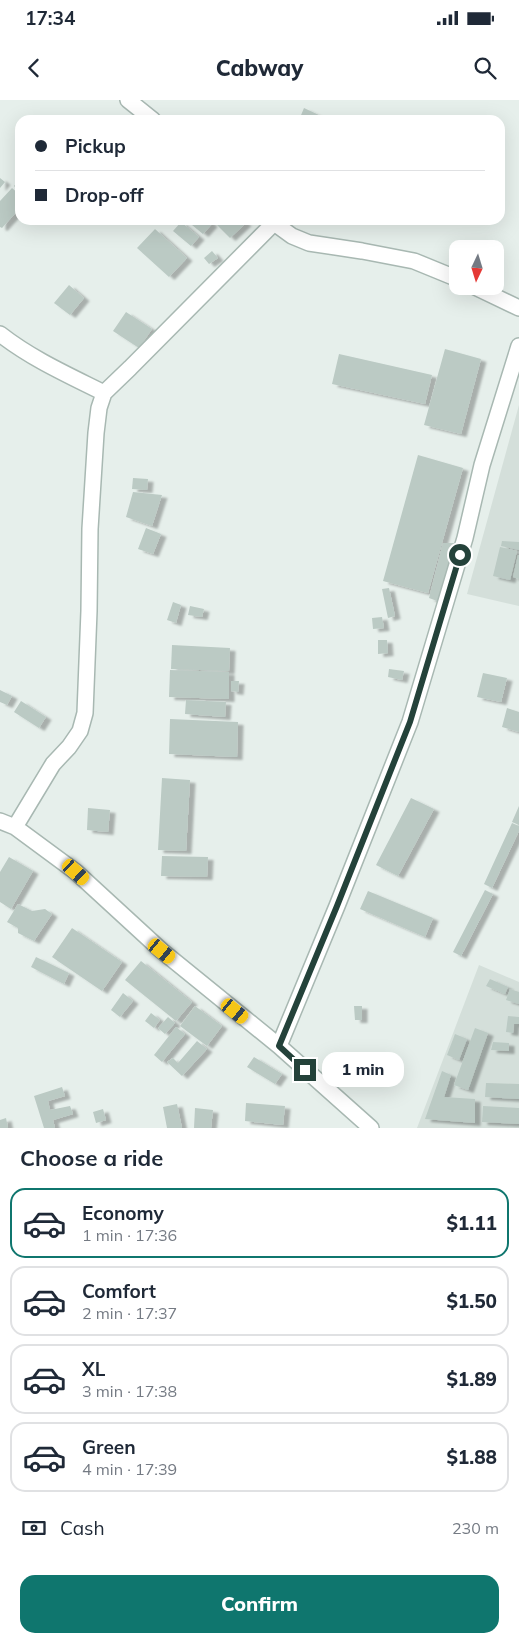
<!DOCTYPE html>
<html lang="en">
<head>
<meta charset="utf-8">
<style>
  :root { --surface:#fff; --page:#f2f2f3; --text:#1f2937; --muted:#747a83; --line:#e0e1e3; --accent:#0f766e }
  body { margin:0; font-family:Mulish,sans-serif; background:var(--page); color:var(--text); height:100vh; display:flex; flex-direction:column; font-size:19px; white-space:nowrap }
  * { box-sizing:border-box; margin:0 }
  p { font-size:16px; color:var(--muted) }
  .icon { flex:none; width:28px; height:28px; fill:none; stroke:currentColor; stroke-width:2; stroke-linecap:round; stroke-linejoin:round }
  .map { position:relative; height:1028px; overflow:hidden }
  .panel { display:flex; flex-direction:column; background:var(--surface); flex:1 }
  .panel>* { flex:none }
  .banner { position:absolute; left:15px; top:15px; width:490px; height:110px; border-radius:15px; box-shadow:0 5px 20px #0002; display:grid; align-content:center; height:110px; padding:0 20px; background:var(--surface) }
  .needle { width:32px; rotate:184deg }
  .fabs { position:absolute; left:449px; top:140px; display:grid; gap:10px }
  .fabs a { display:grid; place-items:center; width:55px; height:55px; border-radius:10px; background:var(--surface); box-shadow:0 5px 20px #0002; font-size:25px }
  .end { position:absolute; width:22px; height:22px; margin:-11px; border:6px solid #24423a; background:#fff; box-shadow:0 0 0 2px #fff }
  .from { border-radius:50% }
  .bubble { position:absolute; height:35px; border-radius:15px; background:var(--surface); box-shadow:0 5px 20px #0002; font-size:16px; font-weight:800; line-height:35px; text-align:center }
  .car { position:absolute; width:15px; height:30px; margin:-15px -8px; border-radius:6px; box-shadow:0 0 4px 1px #0007; background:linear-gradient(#f5c518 24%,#345 0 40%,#f5c518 0 76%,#345 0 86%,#f5c518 0) }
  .banner b { display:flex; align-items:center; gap:18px; height:48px; font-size:19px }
  .banner b+b { border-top:1px solid var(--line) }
  .banner i { width:12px; height:12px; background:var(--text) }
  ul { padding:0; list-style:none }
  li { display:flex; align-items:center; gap:15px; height:70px; margin:0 10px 8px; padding:0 10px; border:2px solid var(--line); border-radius:15px }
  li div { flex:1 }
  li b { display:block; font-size:19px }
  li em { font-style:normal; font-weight:800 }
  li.selected { border-color:var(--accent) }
  li>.icon { width:45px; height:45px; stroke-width:1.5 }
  h2 { padding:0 20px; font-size:22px; line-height:60px }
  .pay { display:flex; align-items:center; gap:12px; height:55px; padding:0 20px; font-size:19px }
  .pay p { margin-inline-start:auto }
  .action { display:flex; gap:10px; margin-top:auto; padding:10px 20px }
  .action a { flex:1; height:58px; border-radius:15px; background:var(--accent); color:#fff; font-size:20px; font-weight:800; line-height:58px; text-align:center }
  .status { display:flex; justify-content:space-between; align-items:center; height:35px; padding:0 25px; background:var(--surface); direction:ltr }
  .status svg { height:14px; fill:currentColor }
  header { display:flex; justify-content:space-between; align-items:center; height:65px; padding:0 20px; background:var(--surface); font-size:22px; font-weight:800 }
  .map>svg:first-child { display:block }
  .built { fill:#d4dfda }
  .building { fill:#bbcac4; filter:url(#shadow) }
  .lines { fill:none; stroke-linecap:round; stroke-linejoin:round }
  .minor-casing { stroke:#a8b8b2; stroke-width:18 }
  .minor { stroke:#fff; stroke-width:15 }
  .route { stroke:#24423a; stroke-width:6 }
</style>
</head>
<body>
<div class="status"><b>17:34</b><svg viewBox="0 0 49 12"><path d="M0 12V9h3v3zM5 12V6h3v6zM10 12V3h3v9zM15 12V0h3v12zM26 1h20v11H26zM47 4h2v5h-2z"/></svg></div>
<header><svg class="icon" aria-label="back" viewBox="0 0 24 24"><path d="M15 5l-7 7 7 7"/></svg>Cabway<svg class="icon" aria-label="search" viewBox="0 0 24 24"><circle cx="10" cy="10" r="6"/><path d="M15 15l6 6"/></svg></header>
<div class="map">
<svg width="519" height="1028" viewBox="0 0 519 1028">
  <defs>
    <filter id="shadow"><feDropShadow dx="5.5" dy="3" stdDeviation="1" flood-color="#0004"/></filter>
  </defs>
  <rect width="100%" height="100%" fill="#e6efeb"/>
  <path class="built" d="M519,305V506L467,494Z
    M479,865L519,882V1028H417Z"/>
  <path class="building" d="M304,8L325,18L324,20H299Z
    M0,78L5,82L0,88Z
    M20,79V92L14,86Z
    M12,88L20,95V108L2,128L0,127V101Z
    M186,120H208L212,124L203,134Z
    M214,120H242L246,123L230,138L213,121Z
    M181,122L199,137L191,146L173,131Z
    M155,129L187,158L169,177L137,148Z
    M212,151L218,158L209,164L204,158Z
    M69,185L84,198L70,215L54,203Z
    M126,212L152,229L139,248L113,231Z
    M445,249L481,259L461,334L424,325Z
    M339,254L432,275L425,304L332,284Z
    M418,355L463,368L428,493L383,481Z
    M133,378L148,379L147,390L132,389Z
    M133,392L162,395L152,426L126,417Z
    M146,428L161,434L153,454L138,449Z
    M502,441L519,442V450L501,446Z
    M443,443H455L440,502L429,498Z
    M500,447L517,451L510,480L493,476Z
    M518,455H519V479L513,477Z
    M389,488L395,516L388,518L382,489Z
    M173,502L181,505L176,523L167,520Z
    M190,506L204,509L202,517L188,515Z
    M382,517L384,528L373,529L372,518Z
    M378,540H387L388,553L378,554Z
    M172,545L230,548L229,571L171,569Z
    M389,569L404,571L402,580L388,577Z
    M170,570L229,572V599L169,597Z
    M483,573L507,578L501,602L477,597Z
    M231,581H239L238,592L231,591Z
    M0,590L12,596L7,605L0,602Z
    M186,600L226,602L225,617L185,614Z
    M21,601L46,617L39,628L14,612Z
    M507,608L519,612V632L502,627Z
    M170,619L238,622L237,657L169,654Z
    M162,678L190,680L186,751L158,750Z
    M411,698L434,709L398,776L376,765Z
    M519,706V725L512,722Z
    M88,708L110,710L108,732L87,730Z
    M512,723L519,726V731L492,788L484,784Z
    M162,756L208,757L207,777L161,776Z
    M9,757L33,771L11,809L0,802V772Z
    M485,790L493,794L461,856L453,852Z
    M368,791L433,818L425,837L360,809Z
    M18,804L32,811L45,809L52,814L34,841L18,833V828L7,822Z
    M72,828L122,862L102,891L52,857Z
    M36,857L69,873L64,884L31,867Z
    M141,861L192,902L176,921L125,880Z
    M490,879L508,887L505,894L486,886Z
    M510,889L519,892V904L506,900Z
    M123,893L133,901L120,917L111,910Z
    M195,906L222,926L207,946L180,926Z
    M354,906H362V920H355Z
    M151,913L160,920L154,928L145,921Z
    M508,916L519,917V924H514L513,933L506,932Z
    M168,917L175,923L165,934L158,928Z
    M176,927L185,934L162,962L154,955Z
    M475,928L488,933L468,990L454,985Z
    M455,934L467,939L459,960L447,955Z
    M197,941L207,949L182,976L167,962L173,958L178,963Z
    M493,942L509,943V951L491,950Z
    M254,957L282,974L275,984L247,967Z
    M442,971L451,975L444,997L475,999V1023L425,1019Z
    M486,983L519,984V999L485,997Z
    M62,987L65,996L48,1001L50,1010L70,1006L73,1014L53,1020L55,1028H44L34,996Z
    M246,1003L285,1006L283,1025L245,1021Z
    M177,1004L182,1028H167L163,1007Z
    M483,1006L519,1008V1024L482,1022Z
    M195,1008L213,1010L211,1028H194Z
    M103,1009L106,1020L96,1023L93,1012Z
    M6,1018L8,1028H0V1020Z"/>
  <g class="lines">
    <defs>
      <path id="minor" d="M128,0L153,20
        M270,120L292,136L309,143L362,151L414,161L458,179
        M473,186L519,208
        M0,234C32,259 68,275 104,293
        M0,721L15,727L76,772L162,851L279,946L371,1028
        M15,727L53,664L69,647L80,631L85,613L89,511L90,429L96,333L99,308L104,293L130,268L274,123
        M279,946L337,806L410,622L465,438L482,365L519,246"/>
    </defs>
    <use href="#minor" class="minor-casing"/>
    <use href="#minor" class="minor"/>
  </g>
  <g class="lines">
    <path class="route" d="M305,970L279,946L337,806L410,622L460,455"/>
  </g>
</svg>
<div class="fabs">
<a><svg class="needle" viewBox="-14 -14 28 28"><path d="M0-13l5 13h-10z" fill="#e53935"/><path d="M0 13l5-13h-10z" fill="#747a83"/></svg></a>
</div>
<i class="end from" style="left:460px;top:455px"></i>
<i class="end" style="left:305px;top:970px"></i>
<div class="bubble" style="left:322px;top:952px;width:82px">1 min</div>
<i class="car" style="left:76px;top:772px;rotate:132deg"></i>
<i class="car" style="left:162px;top:851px;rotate:129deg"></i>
<i class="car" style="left:235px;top:911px;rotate:129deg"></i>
<div class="banner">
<b><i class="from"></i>Pickup</b>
<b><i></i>Drop-off</b>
</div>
</div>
<section class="panel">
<h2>Choose a ride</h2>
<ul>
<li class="selected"><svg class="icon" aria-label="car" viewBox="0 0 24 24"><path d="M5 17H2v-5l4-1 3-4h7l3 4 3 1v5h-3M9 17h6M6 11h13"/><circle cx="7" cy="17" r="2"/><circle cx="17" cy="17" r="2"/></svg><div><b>Economy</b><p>1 min · 17:36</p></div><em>$1.11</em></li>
<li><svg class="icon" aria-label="car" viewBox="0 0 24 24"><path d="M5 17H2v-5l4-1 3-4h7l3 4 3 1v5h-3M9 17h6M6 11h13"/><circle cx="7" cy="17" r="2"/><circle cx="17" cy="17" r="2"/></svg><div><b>Comfort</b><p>2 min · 17:37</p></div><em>$1.50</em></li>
<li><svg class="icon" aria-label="car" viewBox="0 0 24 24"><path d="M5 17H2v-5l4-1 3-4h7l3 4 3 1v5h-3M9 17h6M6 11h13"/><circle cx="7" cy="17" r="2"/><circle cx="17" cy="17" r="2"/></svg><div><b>XL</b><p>3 min · 17:38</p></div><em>$1.89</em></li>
<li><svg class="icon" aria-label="car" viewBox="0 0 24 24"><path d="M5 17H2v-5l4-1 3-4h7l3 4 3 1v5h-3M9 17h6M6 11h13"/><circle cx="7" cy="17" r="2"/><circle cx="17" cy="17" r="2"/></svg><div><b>Green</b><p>4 min · 17:39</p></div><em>$1.88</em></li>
</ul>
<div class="pay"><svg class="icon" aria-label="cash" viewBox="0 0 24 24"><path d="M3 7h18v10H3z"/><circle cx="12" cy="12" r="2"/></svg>Cash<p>230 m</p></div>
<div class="action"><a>Confirm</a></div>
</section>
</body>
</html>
